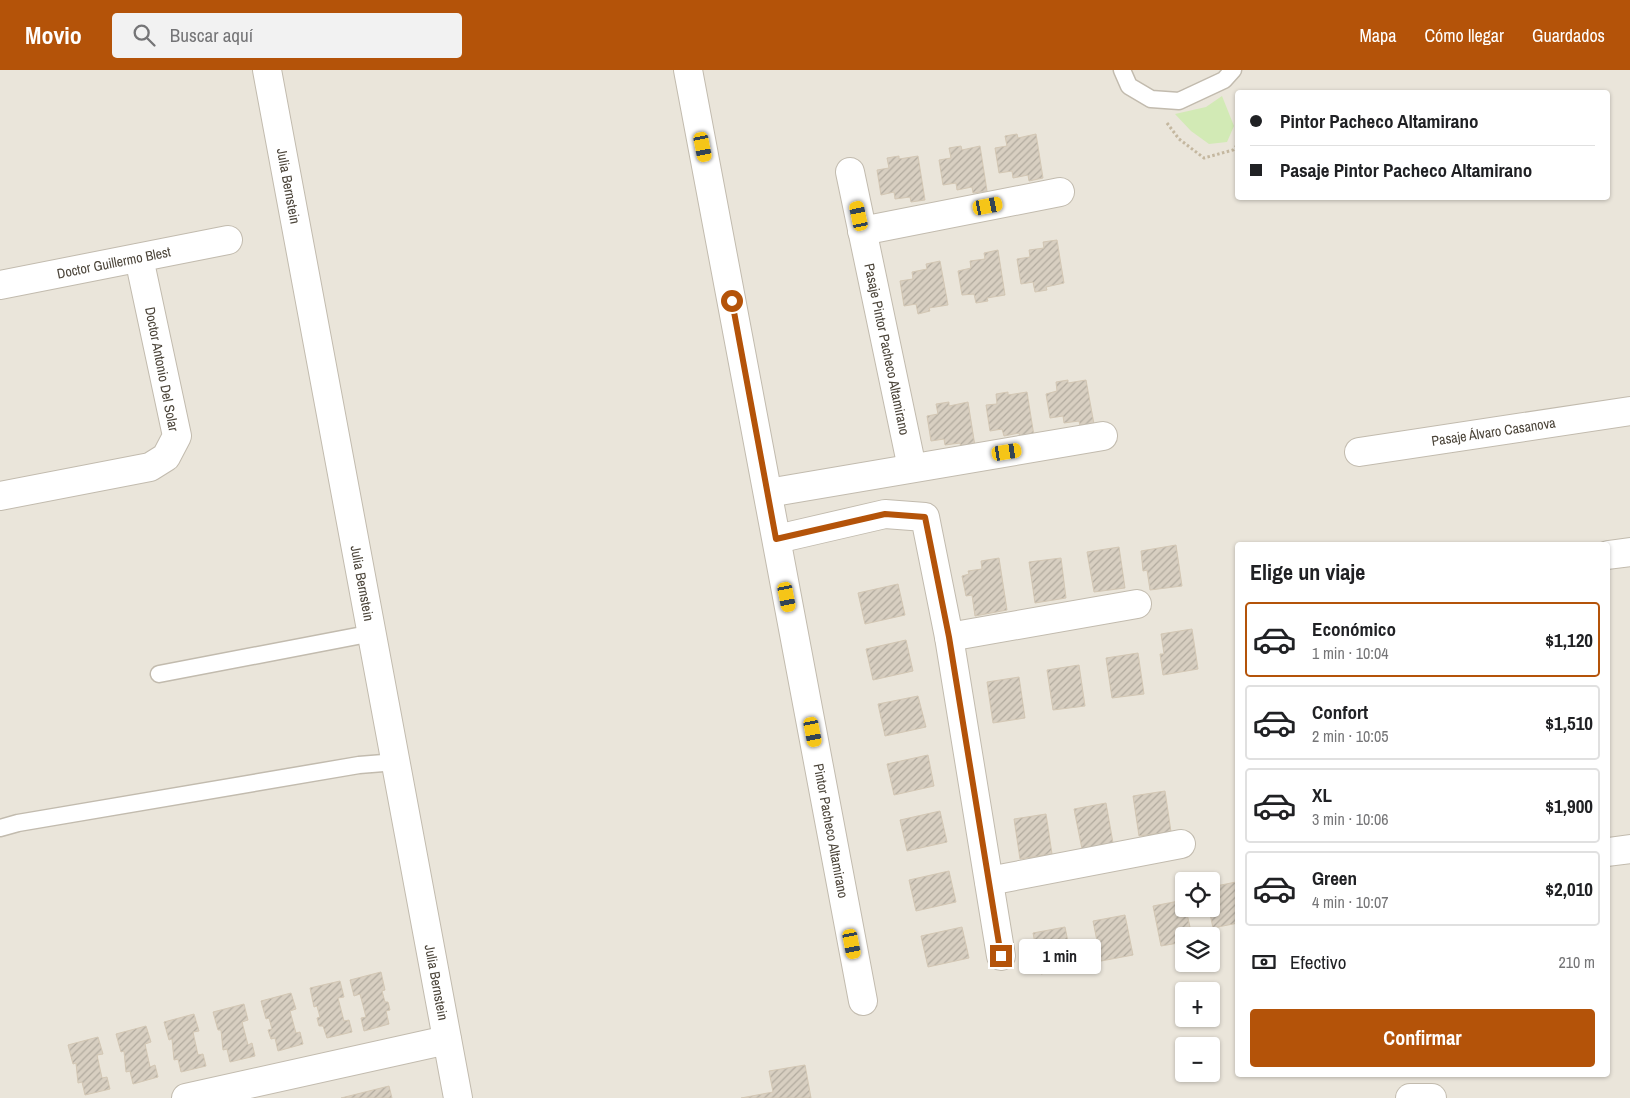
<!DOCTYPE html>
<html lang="es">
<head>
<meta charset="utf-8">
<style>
  :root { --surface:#fff; --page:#f2f2f2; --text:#202124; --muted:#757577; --line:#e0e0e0; --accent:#b45309 }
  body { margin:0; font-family:"Archivo Narrow",sans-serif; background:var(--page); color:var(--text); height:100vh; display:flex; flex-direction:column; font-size:19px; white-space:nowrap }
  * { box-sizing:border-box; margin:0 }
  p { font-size:16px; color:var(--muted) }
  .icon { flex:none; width:28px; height:28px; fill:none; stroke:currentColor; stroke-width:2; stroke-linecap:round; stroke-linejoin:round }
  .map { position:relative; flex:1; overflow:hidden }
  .sheet { position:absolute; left:1235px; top:472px; width:375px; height:535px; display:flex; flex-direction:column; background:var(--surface); border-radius:5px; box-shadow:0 1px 4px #0004 }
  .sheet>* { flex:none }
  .guide { position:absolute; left:1235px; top:20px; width:375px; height:110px; border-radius:5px; box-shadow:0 1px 4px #0004; display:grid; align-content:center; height:110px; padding:0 15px; background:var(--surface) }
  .buttons { position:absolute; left:1175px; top:802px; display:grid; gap:10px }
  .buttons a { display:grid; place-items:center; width:45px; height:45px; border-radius:5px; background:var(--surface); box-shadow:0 1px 4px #0004; font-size:25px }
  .end { position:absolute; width:22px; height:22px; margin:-11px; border:6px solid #b45309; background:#fff; box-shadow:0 0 0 2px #fff }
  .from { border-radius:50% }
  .bubble { position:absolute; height:35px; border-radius:5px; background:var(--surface); box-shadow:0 1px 4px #0004; font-size:16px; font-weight:700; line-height:35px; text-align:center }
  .car { position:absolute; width:15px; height:30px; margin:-15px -8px; border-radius:6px; box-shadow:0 0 4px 1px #0007; background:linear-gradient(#f5c518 24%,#345 0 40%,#f5c518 0 76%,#345 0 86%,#f5c518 0) }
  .guide b { display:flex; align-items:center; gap:18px; height:48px; font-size:19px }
  .guide b+b { border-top:1px solid var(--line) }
  .guide i { width:12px; height:12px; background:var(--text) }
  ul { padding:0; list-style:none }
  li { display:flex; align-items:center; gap:15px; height:75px; margin:0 10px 8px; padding:0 5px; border:2px solid var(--line); border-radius:5px }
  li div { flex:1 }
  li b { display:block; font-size:19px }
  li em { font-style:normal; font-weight:700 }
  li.on { border-color:var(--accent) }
  li>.icon { width:45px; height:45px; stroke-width:1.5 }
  h2 { padding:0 15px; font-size:22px; line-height:60px }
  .pay { display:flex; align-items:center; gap:12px; height:55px; padding:0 15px; font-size:19px }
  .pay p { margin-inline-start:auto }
  .cta { display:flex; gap:10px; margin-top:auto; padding:10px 15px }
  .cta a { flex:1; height:58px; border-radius:5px; background:var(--accent); color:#fff; font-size:20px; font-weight:700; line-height:58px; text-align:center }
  header { display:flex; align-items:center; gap:30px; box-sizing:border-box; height:70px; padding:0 25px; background:var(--accent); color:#fff }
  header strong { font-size:24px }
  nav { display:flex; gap:28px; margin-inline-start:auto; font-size:18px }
  .search { width:350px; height:45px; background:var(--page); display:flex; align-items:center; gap:12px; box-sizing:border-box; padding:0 18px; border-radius:5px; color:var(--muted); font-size:19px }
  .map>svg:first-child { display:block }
  .residential { fill:#eae5da; fill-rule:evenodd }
  .grass { fill:#d2eab5 }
  .building { fill:url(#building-hatch); stroke:#d3c7b4 }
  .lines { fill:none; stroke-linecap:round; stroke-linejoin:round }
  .service-casing { stroke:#c2bbae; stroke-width:19 }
  .minor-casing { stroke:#c2bbae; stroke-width:30 }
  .tertiary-casing { stroke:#c2bbae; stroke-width:30 }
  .path { stroke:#c4b79f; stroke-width:3; stroke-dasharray:2.5 2.5; stroke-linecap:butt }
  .service { stroke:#fff; stroke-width:16 }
  .minor { stroke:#fff; stroke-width:28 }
  .tertiary { stroke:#fff; stroke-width:28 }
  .route { stroke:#b45309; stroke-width:6 }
  .labels { text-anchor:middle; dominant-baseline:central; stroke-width:4.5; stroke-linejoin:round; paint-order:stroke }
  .street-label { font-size:14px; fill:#4b4439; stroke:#fff }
</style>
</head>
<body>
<header>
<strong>Movio</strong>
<div class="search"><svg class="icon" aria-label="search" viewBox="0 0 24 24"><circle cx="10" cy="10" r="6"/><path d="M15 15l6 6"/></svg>Buscar aquí</div>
<nav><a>Mapa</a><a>Cómo llegar</a><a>Guardados</a></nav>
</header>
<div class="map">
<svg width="1630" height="1028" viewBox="0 0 1630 1028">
  <defs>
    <pattern id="building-hatch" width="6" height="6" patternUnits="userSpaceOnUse" patternTransform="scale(1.25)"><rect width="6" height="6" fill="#d8cfc1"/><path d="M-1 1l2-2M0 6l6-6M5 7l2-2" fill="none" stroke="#b1aa9e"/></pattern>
  </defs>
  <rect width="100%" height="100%" fill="#f6f3ec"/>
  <path class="residential" d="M0,0H1630V1028H0ZM1238,22H1608V128H1238ZM1238,475H1608V1005H1238ZM1184,811H1211V839H1184ZM1184,866H1211V894H1184ZM1184,921H1211V949H1184ZM1184,976H1211V1004H1184Z"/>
  <path class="grass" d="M1222,26L1234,56L1227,72L1209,74L1191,61L1175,44L1206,37Z"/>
  <path class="building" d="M1017,64L1018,68L1036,64L1043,108L1029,111L1028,105L1013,108L1012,101L999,103L995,78L1007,76L1005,66Z
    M961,76L962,80L980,76L987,121L973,123L972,117L957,120L956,113L943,115L939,90L951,88L949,78Z
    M899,86V89L918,86L925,130L911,132L910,127L895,129L894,122L881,125L877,100L889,98L887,88Z
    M1057,170L1064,213L1046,217L1047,220L1035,222L1033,212L1021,214L1017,189L1030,187L1029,180L1044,178L1043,172Z
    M998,180L1005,225L987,228L988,231L976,233L974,224L962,225L958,201L971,198L970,191L985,189L984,183Z
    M940,191L948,235L929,238L930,241L918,244L916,234L904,236L900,211L913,209L912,202L927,199L926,194Z
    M1068,310V313L1086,310L1094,354L1080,356L1079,351L1064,353L1063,346L1050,348L1046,324L1057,321L1056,312Z
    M1008,322V325L1027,322L1034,366L1020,368L1019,363L1004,366L1002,359L990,361L986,335L997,334L996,324Z
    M949,332V336L968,332L975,376L961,379L960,373L945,375L944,369L931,371L927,346L938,344L936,334Z
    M1176,475L1182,516L1150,520L1147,500L1143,501L1141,481Z
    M1119,477L1125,518L1094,522L1087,482Z
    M999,488L1007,540L975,546L972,525L966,526L962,506L969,504L968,501L982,499L981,491Z
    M1061,488L1066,528L1035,533L1029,492Z
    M898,514L905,545L865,554L858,523Z
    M1192,559L1198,599L1163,605L1160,584H1164L1161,564Z
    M906,570L913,601L873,610L866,579Z
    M1138,583L1144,624L1112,628L1106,588Z
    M1079,595L1085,636L1053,640L1047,600Z
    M1019,607L1025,648L993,653L987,612Z
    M918,626L926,657L885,666L878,634Z
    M928,685L934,716L894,725L887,694Z
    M1165,721L1171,762L1139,766L1133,726Z
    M1106,733L1113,773L1082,779L1074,739Z
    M940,741L947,772L907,781L900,750Z
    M1046,744L1052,784L1020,789L1014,749Z
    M949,801L956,832L916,841L909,810Z
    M1236,812L1238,853L1213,858L1209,839H1211L1212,832L1211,817Z
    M1184,830V839H1186L1192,866H1184V872L1161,876L1153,836Z
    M1125,845L1133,885L1101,891L1093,851Z
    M962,857L969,888L928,897L921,866Z
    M1065,857L1073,897L1041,904L1033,863Z
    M381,902L385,920L382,921L385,932H388L390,940L386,941L389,954L364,961L361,948L366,947L360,924L354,926L350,910Z
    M340,911L344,927L338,928L344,951L349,950L352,962L327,968L323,956H319L317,948L320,947L317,936L314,937L310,918Z
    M291,923L296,939L290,941L296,963L300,962L303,974L278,981L275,968L271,969L268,960L272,959L269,948L266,949L261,931Z
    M244,934L248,950L242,952L248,975L252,973L255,986L230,992L227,979L223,980L221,960H218L213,942Z
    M194,944L199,961L193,962L198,985L203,984L206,996L181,1002L178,989L174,990L172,969L169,970L164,952Z
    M146,956L151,972L145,974L150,997L155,995L158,1007L133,1014L130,1001L126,1002L124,981L121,982L116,964Z
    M98,967L103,984L97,985L102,1008L107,1007L110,1019L85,1025L82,1012L78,1013L76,993L73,994L68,975Z
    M805,995L811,1028H741L773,1022L769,1001Z
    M389,1016L392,1028H341Z"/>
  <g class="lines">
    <defs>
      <path id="service" d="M1122,0L1129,16L1151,29L1179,31L1224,10L1233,0
        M159,604L373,563
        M0,758L18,753L359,695L396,692"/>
      <g id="minor">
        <path id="s1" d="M688,0L863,931"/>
        <path id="s2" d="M850,102L912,398"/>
        <path d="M862,161L1060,122"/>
        <path id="s3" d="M0,215L228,170"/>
        <path id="s4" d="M1359,382L1630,341"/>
        <path d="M768,423L1103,366"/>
        <path d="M0,426L150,397L166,387L177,366L139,188"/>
        <path d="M777,469L885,444L925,447L949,567L1001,886"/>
        <path d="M1608,485L1630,482"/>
        <path d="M949,567L1137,534"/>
        <path d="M1608,782L1630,779"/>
        <path d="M989,811L1181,774"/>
        <path d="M186,1028L447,970"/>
        <path d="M1410,1028H1432"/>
      </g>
      <g id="tertiary">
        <path id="s5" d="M267,0L458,1028"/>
      </g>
    </defs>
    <use href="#service" class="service-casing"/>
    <use href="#minor" class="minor-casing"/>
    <use href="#tertiary" class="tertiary-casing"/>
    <path class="path" d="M1167,53L1179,69L1204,88L1233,80L1238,74"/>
    <use href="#service" class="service"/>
    <use href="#minor" class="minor"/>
    <use href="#tertiary" class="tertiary"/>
  </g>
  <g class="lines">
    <path class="route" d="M732,231L776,469L885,444L925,447L949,567L1001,886"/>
  </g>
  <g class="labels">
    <g class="street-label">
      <text stroke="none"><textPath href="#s5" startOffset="118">Julia Bernstein</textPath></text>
      <text stroke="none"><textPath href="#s3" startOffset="116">Doctor Guillermo Blest</textPath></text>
      <text stroke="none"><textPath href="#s2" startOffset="181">Pasaje Pintor Pacheco Altamirano</textPath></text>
      <text transform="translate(162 299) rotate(79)">Doctor Antonio Del Solar</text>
      <text stroke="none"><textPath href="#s4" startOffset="136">Pasaje Álvaro Casanova</textPath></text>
      <text stroke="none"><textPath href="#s5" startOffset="522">Julia Bernstein</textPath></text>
      <text stroke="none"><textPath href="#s1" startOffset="774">Pintor Pacheco Altamirano</textPath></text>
      <text stroke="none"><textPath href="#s5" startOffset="928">Julia Bernstein</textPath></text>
    </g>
  </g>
</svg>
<div class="buttons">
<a><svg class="icon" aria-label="locate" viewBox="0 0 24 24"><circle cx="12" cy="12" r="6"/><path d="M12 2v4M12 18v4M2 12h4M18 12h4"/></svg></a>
<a><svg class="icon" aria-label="layers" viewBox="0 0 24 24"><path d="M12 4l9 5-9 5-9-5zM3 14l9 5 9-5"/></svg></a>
<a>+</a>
<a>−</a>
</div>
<i class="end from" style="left:732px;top:231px"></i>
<i class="end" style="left:1001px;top:886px"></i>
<div class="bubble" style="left:1019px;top:869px;width:82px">1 min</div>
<i class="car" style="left:703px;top:77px;rotate:169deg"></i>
<i class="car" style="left:988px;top:136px;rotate:79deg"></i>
<i class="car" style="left:859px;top:146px;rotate:348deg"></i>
<i class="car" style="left:1007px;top:382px;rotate:81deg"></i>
<i class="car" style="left:787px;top:527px;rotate:169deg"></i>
<i class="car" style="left:813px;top:662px;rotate:169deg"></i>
<i class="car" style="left:852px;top:874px;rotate:169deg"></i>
<div class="guide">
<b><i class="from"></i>Pintor Pacheco Altamirano</b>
<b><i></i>Pasaje Pintor Pacheco Altamirano</b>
</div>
<section class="sheet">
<h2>Elige un viaje</h2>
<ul>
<li class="on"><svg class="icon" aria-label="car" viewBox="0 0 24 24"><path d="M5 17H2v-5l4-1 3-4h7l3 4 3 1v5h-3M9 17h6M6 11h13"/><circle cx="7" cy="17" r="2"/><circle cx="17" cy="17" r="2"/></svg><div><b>Económico</b><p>1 min · 10:04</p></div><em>$1,120</em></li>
<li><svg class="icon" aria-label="car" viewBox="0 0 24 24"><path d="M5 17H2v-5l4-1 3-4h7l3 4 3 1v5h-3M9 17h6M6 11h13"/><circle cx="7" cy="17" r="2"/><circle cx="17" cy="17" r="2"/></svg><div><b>Confort</b><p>2 min · 10:05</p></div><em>$1,510</em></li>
<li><svg class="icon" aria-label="car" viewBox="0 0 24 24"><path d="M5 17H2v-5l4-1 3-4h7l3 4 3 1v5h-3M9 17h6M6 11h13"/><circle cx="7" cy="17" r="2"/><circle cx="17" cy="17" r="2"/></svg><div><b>XL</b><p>3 min · 10:06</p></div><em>$1,900</em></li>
<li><svg class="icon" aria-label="car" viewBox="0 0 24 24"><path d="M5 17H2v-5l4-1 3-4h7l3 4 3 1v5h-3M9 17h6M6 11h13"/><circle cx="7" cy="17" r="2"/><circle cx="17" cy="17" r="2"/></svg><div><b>Green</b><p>4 min · 10:07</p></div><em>$2,010</em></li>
</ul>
<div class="pay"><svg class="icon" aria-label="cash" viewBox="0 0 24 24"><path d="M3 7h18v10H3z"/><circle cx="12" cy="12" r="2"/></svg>Efectivo<p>210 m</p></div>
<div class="cta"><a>Confirmar</a></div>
</section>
</div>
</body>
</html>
